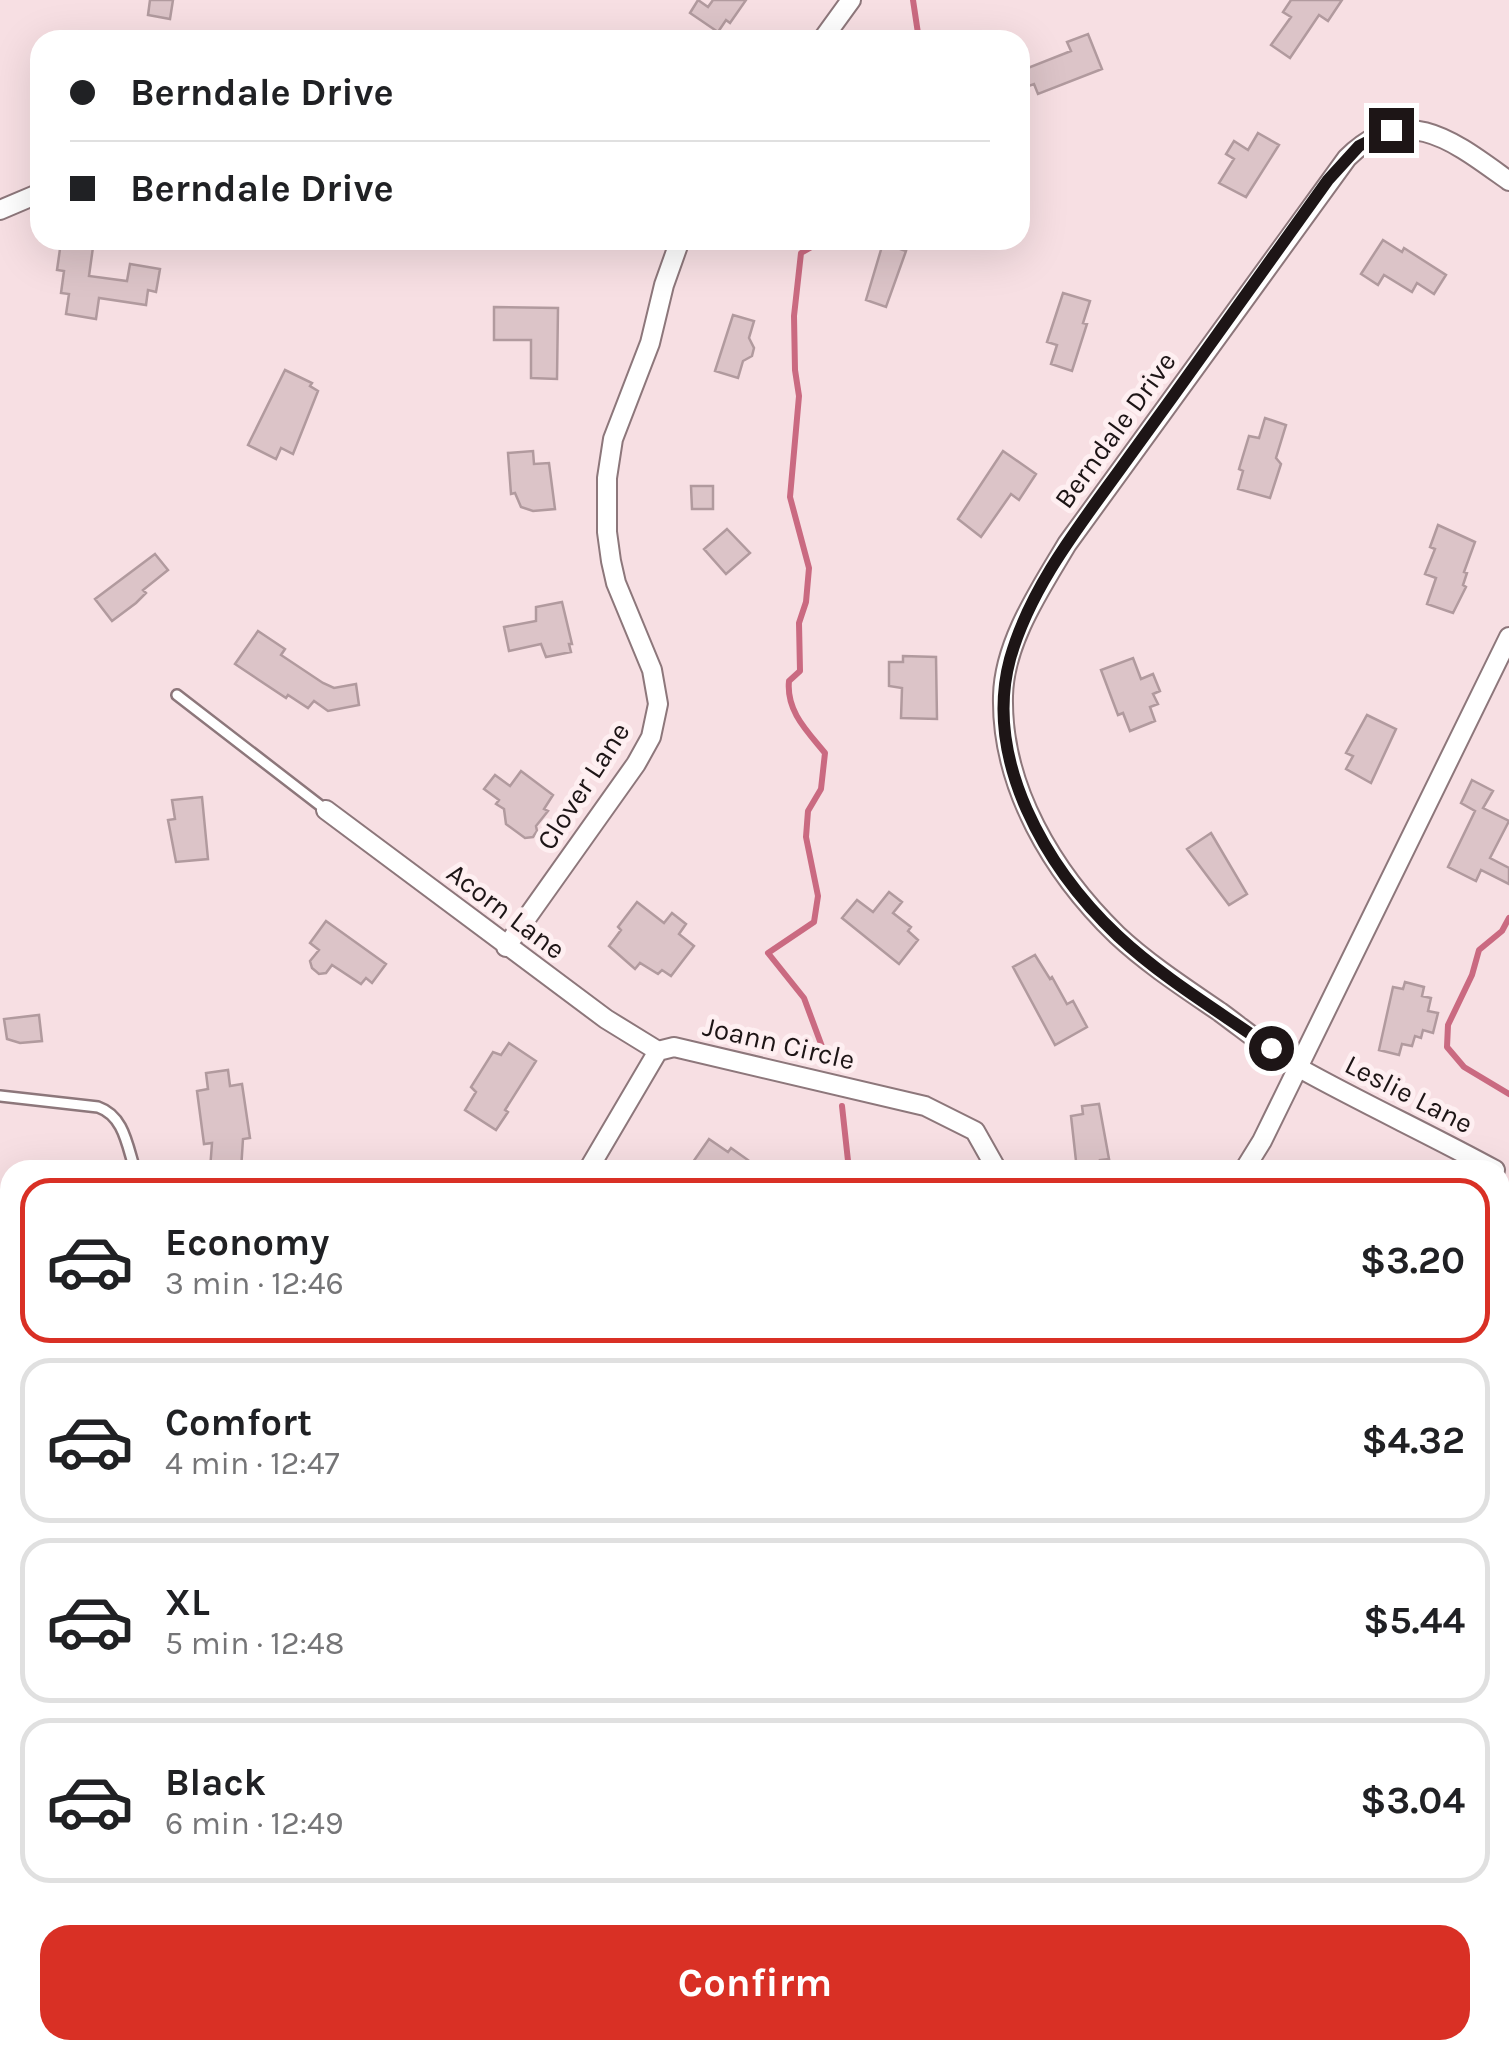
<!DOCTYPE html>
<html lang="en">
<head>
<meta charset="utf-8">
<style>
  :root { --surface:#fff; --page:#f6f6f6; --text:#202124; --muted:#757577; --line:#e0e0e0; --accent:#d93025 }
  body { margin:0; font-family:Karla,sans-serif; background:var(--page); color:var(--text); height:100vh; display:flex; flex-direction:column; font-size:38px; white-space:nowrap }
  * { box-sizing:border-box; margin:0 }
  p { font-size:32px; color:var(--muted) }
  .icon { flex:none; width:55px; height:55px; fill:none; stroke:currentColor; stroke-width:2; stroke-linecap:round; stroke-linejoin:round }
  .map { position:relative; flex:1; overflow:hidden }
  .drawer { position:absolute; left:0px; top:1160px; width:1510px; height:900px; display:flex; flex-direction:column; background:var(--surface); border-radius:30px 30px 0 0; box-shadow:0 10px 40px #0002 }
  .drawer>* { flex:none }
  .top-card { position:absolute; left:30px; top:30px; width:1000px; height:220px; border-radius:30px; box-shadow:0 10px 40px #0002; display:grid; align-content:center; height:220px; padding:0 40px; background:var(--surface) }
  .end { position:absolute; width:45px; height:45px; margin:-22px; border:12px solid #1d1516; background:#fff; box-shadow:0 0 0 5px #fff }
  .from { border-radius:50% }
  .top-card b { display:flex; align-items:center; gap:35px; height:95px; font-size:38px }
  .top-card b+b { border-top:2px solid var(--line) }
  .top-card i { width:25px; height:25px; background:var(--text) }
  ul { padding:18px 0 0; list-style:none }
  li { display:flex; align-items:center; gap:30px; height:165px; margin:0 20px 15px; padding:0 20px; border:5px solid var(--line); border-radius:30px }
  li div { flex:1 }
  li b { display:block; font-size:38px }
  li em { font-style:normal; font-weight:700 }
  li.on { border-color:var(--accent) }
  li>.icon { width:90px; height:90px; stroke-width:1.5 }
  .primary-button { display:flex; gap:20px; margin-top:auto; padding:20px 40px }
  .primary-button a { flex:1; height:115px; border-radius:30px; background:var(--accent); color:#fff; font-size:40px; font-weight:700; line-height:115px; text-align:center }
  .map>svg:first-child { display:block }
  .lines { fill:none; stroke-linecap:round; stroke-linejoin:round }
  .stream { stroke:#ca6a81; stroke-width:6 }
  .building { fill:#dcc4c8; stroke:#b19a9e; stroke-width:2.5 }
  .lane-casing { stroke:#8d777b; stroke-width:14 }
  .street-casing { stroke:#8d777b; stroke-width:22 }
  .secondary-casing { stroke:#8d777b; stroke-width:30 }
  .lane { stroke:#fff; stroke-width:9 }
  .street { stroke:#fff; stroke-width:18 }
  .secondary { stroke:#fff; stroke-width:25 }
  .route { stroke:#1d1516; stroke-width:12 }
  .labels { text-anchor:middle; dominant-baseline:central; stroke-width:10; stroke-linejoin:round; paint-order:stroke }
  .street-label { font-size:28px; fill:#1d1516; stroke:#feeff1 }
</style>
</head>
<body>
<div class="map">
<svg width="1509" height="2060" viewBox="0 0 1509 2060">
  <rect width="100%" height="100%" fill="#f7dfe3"/>
  <g class="lines">
    <path class="stream" d="M913,0L919,40
      M824,240L801,253L794,316L795,370L799,396L790,497L809,568L806,602L799,623L800,671L789,681C786,711 807,731 825,753L821,789L808,811L806,837L818,896L814,922L768,953L804,998L827,1060
      M1509,918L1502,931L1479,950L1472,975L1448,1025L1447,1047L1464,1067L1509,1094
      M842,1106L849,1170
      M912,2050L915,2060
      M1140,2050L1143,2060"/>
  </g>
  <path class="building" d="M150,0H173L170,19L148,15Z
    M698,0L708,7L713,0H746L730,23L726,20L718,32L690,13Z
    M1291,0H1342L1328,21L1319,15L1290,58L1271,45L1291,17L1283,12Z
    M1088,34L1102,69L1038,94L1034,84L1020,89V71L1071,51L1067,42Z
    M1258,133L1279,145L1246,197L1219,183L1234,159L1226,154L1234,141L1248,150Z
    M65,240H94L89,276L127,281L130,264L160,269L156,292L148,290L146,305L99,298L96,319L66,314L69,294L61,293L64,271L57,270L61,242Z
    M1383,240L1402,252L1404,248L1446,275L1434,294L1417,283L1412,292L1384,275L1378,285L1361,274Z
    M883,243L906,251L886,307L866,300Z
    M1063,293L1090,301L1083,323L1087,324L1072,371L1051,364L1057,345L1047,342Z
    M494,307L558,308L557,379L531,378V340H494Z
    M733,315L754,321L749,338L754,348L752,356L743,361L738,378L715,371Z
    M285,370L312,383L310,386L318,391L293,454L281,448L276,459L248,445Z
    M1265,418L1286,425L1276,458L1281,464L1270,498L1238,489L1243,471L1239,469L1249,436L1259,438Z
    M533,451L534,464L549,463L555,509L533,511L521,507L515,493L511,494L508,453Z
    M1003,451L1036,474L1019,500L1011,494L981,537L958,519Z
    M691,486H713V509H692Z
    M1438,525L1475,542L1464,572L1467,573L1463,585L1466,587L1453,613L1427,604L1436,578L1425,574L1435,549L1430,547Z
    M727,529L750,553L726,574L704,549Z
    M155,554L168,570L143,590L146,593L136,603L112,621L95,599Z
    M562,602L572,644H569L571,652L546,657L541,644L509,651L504,627L536,621V607Z
    M258,631L285,649L281,655L323,683L334,688L356,684L359,705L328,711L314,701L308,708L288,695L286,698L235,664Z
    M903,656L936,657L937,719L901,718L902,688L889,686V662H903Z
    M1133,658L1141,679L1153,674L1160,691L1153,694L1158,704L1150,707L1155,721L1130,731L1123,713L1118,715L1101,670Z
    M1367,715L1396,729L1371,783L1346,769L1353,756L1346,753Z
    M521,771L553,795L544,809L548,811L536,826L537,831L533,837L525,838L506,824L504,809L496,804L499,800L484,789L495,775L510,786Z
    M1472,780L1493,791L1483,808L1509,821L1490,858L1509,868V884L1481,870L1476,881L1448,867L1475,811L1461,803Z
    M202,797L208,859L176,862L168,820L175,819L172,800Z
    M1211,833L1247,894L1229,905L1187,849Z
    M889,892L902,902L893,913L911,927L908,931L918,940L899,964L842,918L857,900L873,912Z
    M637,902L664,923L672,913L686,924L679,934L694,946L671,976L662,970L658,974L640,963L635,969L609,946L621,930L618,927Z
    M326,921L386,964L372,983L366,978L361,984L332,965L326,973L319,974L312,968L310,961L319,950L310,943Z
    M1035,955L1050,979L1052,977L1067,1004L1073,1001L1087,1027L1055,1045L1013,967Z
    M1405,982L1424,987L1422,996L1431,998L1428,1011L1438,1013L1433,1033L1423,1030L1421,1038L1415,1036L1412,1046L1402,1044L1399,1055L1379,1050L1393,987L1403,989Z
    M39,1015L42,1041L20,1043L7,1039L4,1019Z
    M509,1043L536,1061L505,1110L508,1112L496,1130L465,1110L476,1092L471,1087L493,1052L501,1055Z
    M228,1070L230,1086L242,1084L250,1138L243,1139L241,1170H210L212,1143L204,1144L197,1091L208,1089L206,1073Z
    M1099,1104L1109,1159L1100,1160L1101,1170H1077L1071,1116L1083,1114L1082,1106Z
    M709,1139L728,1152L731,1148L762,1170H704L693,1162Z"/>
  <g class="lines">
    <defs>
      <path id="lane" d="M177,695L326,810
        M0,1096L98,1107C124,1116 127,1145 135,1170
        M259,2060L260,2050
        M524,2060L532,2050"/>
      <path id="street" d="M822,40L851,0
        M0,210L40,193
        M326,810L606,1019L658,1051
        M506,947L636,764L651,737L658,704L652,670L616,583L611,561L607,532V478L613,439L650,343L664,285L680,240
        M588,1170L658,1051L674,1047L925,1106L975,1131L997,1170
        M1244,1170L1262,1141L1509,637
        M1495,1170C1431,1135 1364,1104 1301,1069C1272,1053 1246,1031 1220,1012C1185,988 1148,964 1117,935C1053,873 1001,787 1003,696C1004,642 1041,588 1067,544L1347,158C1405,100 1456,143 1509,181
        M0,1572L10,1556
        M1500,1689L1509,1677
        M1249,2060L1256,2050"/>
      <path id="secondary" d="M0,1520L10,1528
        M766,2050L780,2060"/>
    </defs>
    <use href="#lane" class="lane-casing"/>
    <use href="#street" class="street-casing"/>
    <use href="#secondary" class="secondary-casing"/>
    <use href="#lane" class="lane"/>
    <use href="#street" class="street"/>
    <use href="#secondary" class="secondary"/>
  </g>
  <g class="lines">
    <path class="route" d="M1271,1048C1220,1012 1164,979 1118,936C1046,868 983,760 1010,659C1031,584 1084,520 1129,457C1196,365 1262,272 1328,180L1359,146L1391,130"/>
  </g>
  <g class="labels">
    <g class="street-label">
      <text transform="translate(1115 430) rotate(-54)">Berndale Drive</text>
      <text transform="translate(583 786) rotate(-57)">Clover Lane</text>
      <text transform="translate(506 911) rotate(37)">Acorn Lane</text>
      <text transform="translate(779 1043) rotate(13)">Joann Circle</text>
      <text transform="translate(1409 1094) rotate(27)">Leslie Lane</text>
    </g>
  </g>
</svg>
<i class="end from" style="left:1271px;top:1048px"></i>
<i class="end" style="left:1391px;top:130px"></i>
<div class="top-card">
<b><i class="from"></i>Berndale Drive</b>
<b><i></i>Berndale Drive</b>
</div>
<section class="drawer">
<ul>
<li class="on"><svg class="icon" aria-label="car" viewBox="0 0 24 24"><path d="M5 17H2v-5l4-1 3-4h7l3 4 3 1v5h-3M9 17h6M6 11h13"/><circle cx="7" cy="17" r="2"/><circle cx="17" cy="17" r="2"/></svg><div><b>Economy</b><p>3 min · 12:46</p></div><em>$3.20</em></li>
<li><svg class="icon" aria-label="car" viewBox="0 0 24 24"><path d="M5 17H2v-5l4-1 3-4h7l3 4 3 1v5h-3M9 17h6M6 11h13"/><circle cx="7" cy="17" r="2"/><circle cx="17" cy="17" r="2"/></svg><div><b>Comfort</b><p>4 min · 12:47</p></div><em>$4.32</em></li>
<li><svg class="icon" aria-label="car" viewBox="0 0 24 24"><path d="M5 17H2v-5l4-1 3-4h7l3 4 3 1v5h-3M9 17h6M6 11h13"/><circle cx="7" cy="17" r="2"/><circle cx="17" cy="17" r="2"/></svg><div><b>XL</b><p>5 min · 12:48</p></div><em>$5.44</em></li>
<li><svg class="icon" aria-label="car" viewBox="0 0 24 24"><path d="M5 17H2v-5l4-1 3-4h7l3 4 3 1v5h-3M9 17h6M6 11h13"/><circle cx="7" cy="17" r="2"/><circle cx="17" cy="17" r="2"/></svg><div><b>Black</b><p>6 min · 12:49</p></div><em>$3.04</em></li>
</ul>
<div class="primary-button"><a>Confirm</a></div>
</section>
</div>
</body>
</html>
